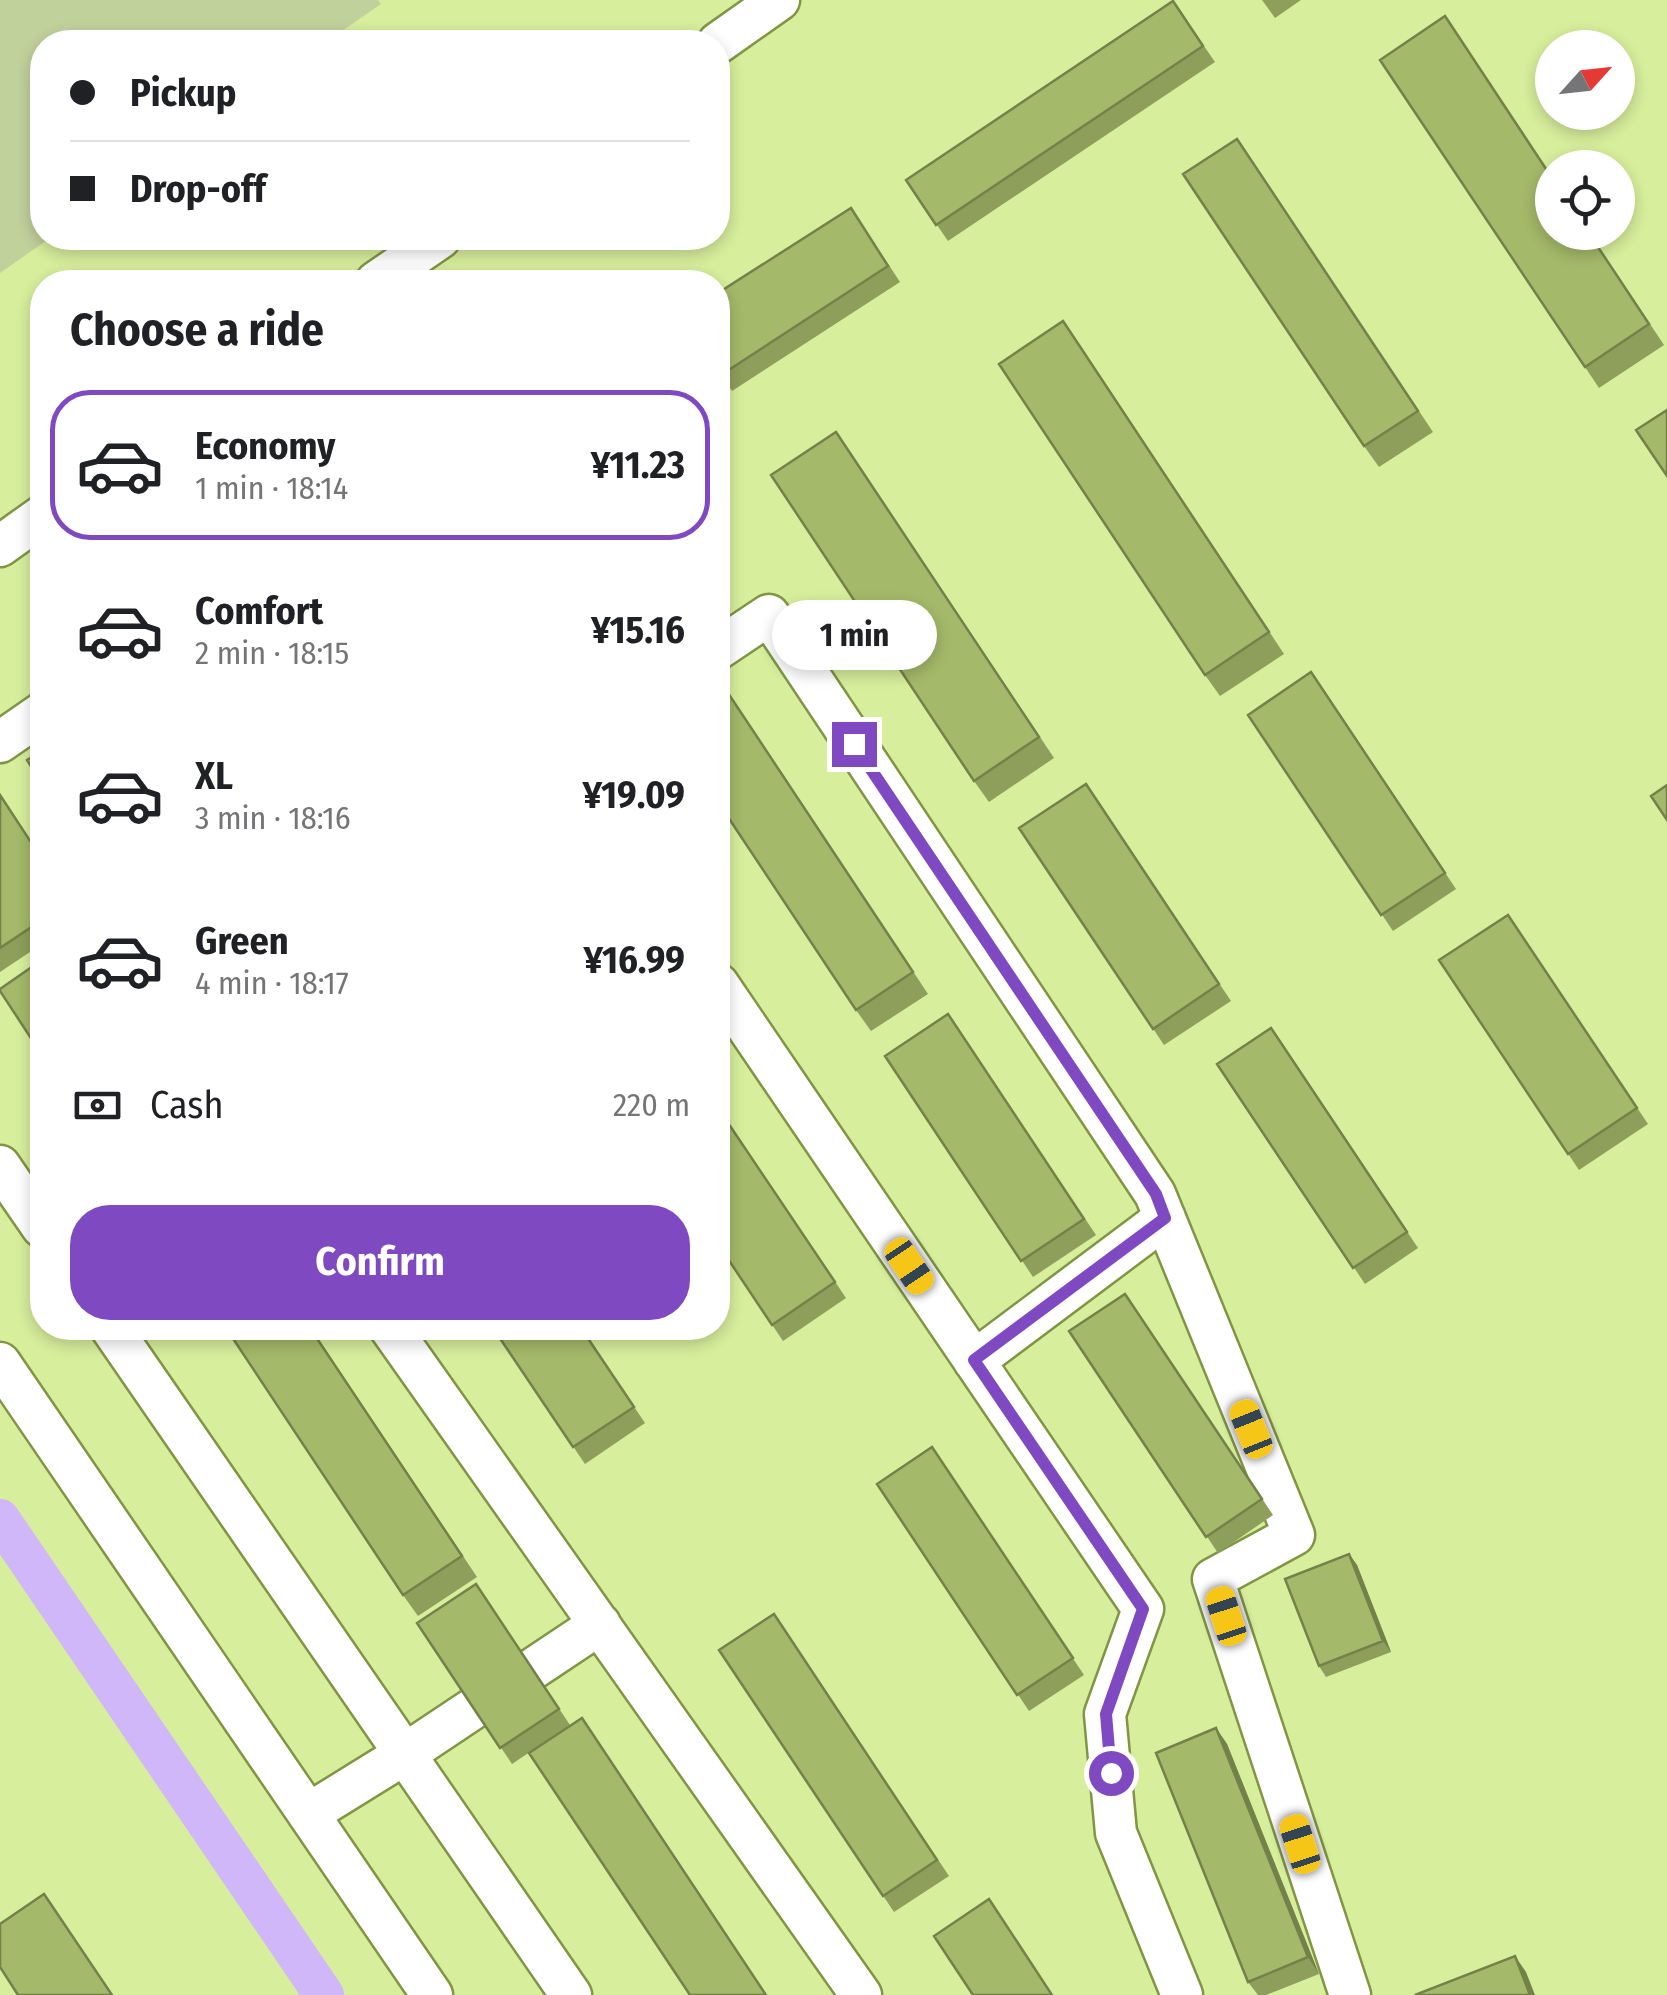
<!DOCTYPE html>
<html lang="en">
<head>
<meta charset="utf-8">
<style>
  :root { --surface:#fff; --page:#f2f2f2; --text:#202124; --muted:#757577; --line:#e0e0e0; --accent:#7f4ac1 }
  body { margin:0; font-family:"Fira Sans Condensed",sans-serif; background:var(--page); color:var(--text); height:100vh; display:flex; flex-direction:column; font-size:38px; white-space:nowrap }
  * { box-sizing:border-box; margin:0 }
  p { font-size:32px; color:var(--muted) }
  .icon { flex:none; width:55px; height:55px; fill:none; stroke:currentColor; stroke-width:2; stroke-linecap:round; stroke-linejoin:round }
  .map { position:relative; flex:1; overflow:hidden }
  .side { position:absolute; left:30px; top:270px; width:700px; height:1070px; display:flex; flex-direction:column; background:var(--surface); border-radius:40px; box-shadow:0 5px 15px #0003 }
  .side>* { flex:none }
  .guide { position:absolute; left:30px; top:30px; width:700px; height:220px; border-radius:40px; box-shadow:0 5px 15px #0003; display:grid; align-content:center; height:220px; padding:0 40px; background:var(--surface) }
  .needle { width:65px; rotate:63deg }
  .buttons { position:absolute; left:1535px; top:30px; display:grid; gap:20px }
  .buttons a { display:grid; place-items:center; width:100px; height:100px; border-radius:50%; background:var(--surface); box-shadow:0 5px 15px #0003; font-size:50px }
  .end { position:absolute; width:45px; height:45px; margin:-22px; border:12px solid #7f4ac1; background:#fff; box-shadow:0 0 0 5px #fff }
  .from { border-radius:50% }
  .bubble { position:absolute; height:70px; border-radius:35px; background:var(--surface); box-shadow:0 5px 15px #0003; font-size:32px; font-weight:700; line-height:70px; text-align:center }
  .car { position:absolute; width:30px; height:60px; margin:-30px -15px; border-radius:12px; box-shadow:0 0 8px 2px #0007; background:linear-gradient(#f5c518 24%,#345 0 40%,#f5c518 0 76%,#345 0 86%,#f5c518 0) }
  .guide b { display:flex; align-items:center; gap:35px; height:95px; font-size:38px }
  .guide b+b { border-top:2px solid var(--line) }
  .guide i { width:25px; height:25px; background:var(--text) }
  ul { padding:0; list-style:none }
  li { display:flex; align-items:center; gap:30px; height:150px; margin:0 20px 15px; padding:0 20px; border:5px solid transparent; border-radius:40px }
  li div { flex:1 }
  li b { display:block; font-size:38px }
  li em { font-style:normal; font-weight:700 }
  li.current { border-color:var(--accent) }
  li>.icon { width:90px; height:90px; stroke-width:1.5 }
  h2 { padding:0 40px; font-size:45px; line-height:120px }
  .pay { display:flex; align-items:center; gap:25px; height:110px; padding:0 40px; font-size:38px }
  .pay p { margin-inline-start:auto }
  .primary-button { display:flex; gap:20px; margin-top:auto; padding:20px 40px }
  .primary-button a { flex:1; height:115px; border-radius:40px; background:var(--accent); color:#fff; font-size:40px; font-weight:700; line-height:115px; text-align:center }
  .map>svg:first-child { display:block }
  .green { fill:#c1d19c }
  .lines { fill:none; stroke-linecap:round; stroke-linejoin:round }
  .canal { stroke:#cfb7fa; stroke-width:40 }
  .minor-casing { stroke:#819545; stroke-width:45 }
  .minor { stroke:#fff; stroke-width:40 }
  .wall { fill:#8d9f5a }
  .shaded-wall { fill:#73824a }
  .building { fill:#a4b969; stroke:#73824a; stroke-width:2.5 }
  .route { stroke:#7f4ac1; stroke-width:12 }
</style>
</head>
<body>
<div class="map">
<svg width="1667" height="1995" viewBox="0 0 1667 1995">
  <rect width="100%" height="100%" fill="#d7ee9c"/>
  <path class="green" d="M0,0H378L381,4L326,42H42V238H50L0,273Z"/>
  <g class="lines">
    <path class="canal" d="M0,1519L324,1995"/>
    <defs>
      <path id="minor" d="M718,43L779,0
        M376,282L440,238
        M0,546L42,516
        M718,649L769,615L1155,1194L1294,1535L1213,1579L1350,1995
        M0,742L42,713
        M718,984L1143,1609L1105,1714L1116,1833L1182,1995
        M0,1166L42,1227
        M111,1328L571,1995
        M390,1328L861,1995
        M974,1361L1165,1218
        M0,1363L432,1995
        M308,1814L405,1754L600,1624"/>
    </defs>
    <use href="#minor" class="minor-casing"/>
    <use href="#minor" class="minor"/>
  </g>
  <path class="wall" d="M1262,0H1301L1275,18Z
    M1173,1L1215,62L948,241L906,180Z
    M1237,139L1433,432L1379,467L1364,446Z
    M862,224L900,282L732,391L718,369Z
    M1589,232L1664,345L1599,388L1585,367Z
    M1078,342L1284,654L1220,696L1205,675Z
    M718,398L723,406L718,410Z
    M851,453L1054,758L989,802L974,781Z
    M718,571L728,586L718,593Z
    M1311,672L1456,889L1393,931L1248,715Z
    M718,677L928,994L871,1031L856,1010Z
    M1086,784L1231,1001L1164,1045L1019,828Z
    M0,795L42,858V944L0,972Z
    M1508,915L1648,1124L1579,1170L1439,960Z
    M948,1014L1096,1235L1033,1277L885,1056Z
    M1271,1028L1418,1248L1365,1284L1217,1064Z
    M718,1107L846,1298L783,1341L718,1244Z
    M1125,1294L1273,1515L1218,1553L1069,1331Z
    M311,1328L477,1577L418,1616L403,1595Z
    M493,1328H581L645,1423L585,1464Z
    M932,1447L1084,1675L1029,1711L877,1484Z
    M1349,1554L1357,1565L1391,1652L1326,1677L1319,1666Z
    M476,1584L570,1725L512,1764L417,1623Z
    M774,1614L949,1876L894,1912L719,1650Z
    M1216,1728L1227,1744L1319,1974L1266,1995H1258L1248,1982Z"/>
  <path class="shaded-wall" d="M1349,1554L1357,1565L1391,1652L1383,1641Z
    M1216,1728L1227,1744L1319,1974L1308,1957Z
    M1515,1956L1526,1972L1535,1995H1530Z"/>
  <path class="building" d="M1173,1L1203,46L936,225L906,180Z
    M1445,16L1552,178V232H1588L1649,324L1585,367L1380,60Z
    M1237,139L1418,411L1364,446L1183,174Z
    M851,208L888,266L721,375L718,369V293Z
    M1063,321L1269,632L1205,675L999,364Z
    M1667,410V476L1636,430Z
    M836,432L1039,737L974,781L771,475Z
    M1311,672L1445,873L1381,915L1248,715Z
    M718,678L913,972L856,1010L718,802Z
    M42,750V784L27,760Z
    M1086,784L1219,984L1153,1029L1019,828Z
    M1667,785V820L1651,796Z
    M0,795L42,859V920L0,948Z
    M1508,915L1637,1108L1568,1154L1439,960Z
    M42,960V1055L0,991V989Z
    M948,1014L1084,1219L1021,1261L885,1056Z
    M1271,1028L1407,1232L1353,1268L1217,1064Z
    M718,1108L835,1282L772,1325L718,1244Z
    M1125,1294L1262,1499L1206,1537L1069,1331Z
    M226,1328H310L462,1556L403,1595Z
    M493,1328H581L634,1407L573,1447Z
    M932,1447L1073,1658L1017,1695L877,1484Z
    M1349,1554L1383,1641L1319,1666L1285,1579Z
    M476,1584L559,1709L500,1748L417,1623Z
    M774,1614L937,1860L883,1896L719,1650Z
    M582,1718L766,1995H690L529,1753Z
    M1216,1728L1308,1957L1248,1982L1156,1753Z
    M44,1894L112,1995H18L0,1967V1924Z
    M989,1899L1052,1995H973L934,1936Z
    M1515,1956L1530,1995H1415Z"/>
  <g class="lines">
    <path class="route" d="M854,744L1156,1194L1165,1218L974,1360L1143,1609L1106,1714L1111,1773"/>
  </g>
</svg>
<div class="buttons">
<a><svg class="needle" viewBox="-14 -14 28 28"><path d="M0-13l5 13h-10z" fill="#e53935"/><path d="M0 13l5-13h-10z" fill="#757577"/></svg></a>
<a><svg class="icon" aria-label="locate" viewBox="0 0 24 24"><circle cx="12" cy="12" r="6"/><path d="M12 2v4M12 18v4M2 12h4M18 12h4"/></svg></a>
</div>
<i class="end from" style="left:1111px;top:1773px"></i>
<i class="end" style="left:854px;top:744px"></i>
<div class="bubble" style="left:772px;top:600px;width:165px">1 min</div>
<i class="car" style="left:909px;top:1266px;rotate:146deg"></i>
<i class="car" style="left:1251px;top:1429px;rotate:338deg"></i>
<i class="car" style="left:1226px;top:1616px;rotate:342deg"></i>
<i class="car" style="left:1300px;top:1844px;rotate:342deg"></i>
<div class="guide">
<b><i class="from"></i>Pickup</b>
<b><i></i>Drop-off</b>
</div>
<section class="side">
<h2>Choose a ride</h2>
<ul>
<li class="current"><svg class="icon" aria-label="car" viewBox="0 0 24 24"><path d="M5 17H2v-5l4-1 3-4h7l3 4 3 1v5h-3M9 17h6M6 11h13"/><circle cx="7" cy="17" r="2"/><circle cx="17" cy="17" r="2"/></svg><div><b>Economy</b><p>1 min · 18:14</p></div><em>¥11.23</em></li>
<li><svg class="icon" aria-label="car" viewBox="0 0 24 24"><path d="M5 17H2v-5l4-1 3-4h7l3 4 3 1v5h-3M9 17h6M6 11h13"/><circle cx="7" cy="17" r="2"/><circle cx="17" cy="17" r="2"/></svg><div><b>Comfort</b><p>2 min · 18:15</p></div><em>¥15.16</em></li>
<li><svg class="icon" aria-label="car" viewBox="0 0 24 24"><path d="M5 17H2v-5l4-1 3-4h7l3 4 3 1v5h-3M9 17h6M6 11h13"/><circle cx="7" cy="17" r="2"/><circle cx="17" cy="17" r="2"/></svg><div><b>XL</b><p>3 min · 18:16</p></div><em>¥19.09</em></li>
<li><svg class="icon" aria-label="car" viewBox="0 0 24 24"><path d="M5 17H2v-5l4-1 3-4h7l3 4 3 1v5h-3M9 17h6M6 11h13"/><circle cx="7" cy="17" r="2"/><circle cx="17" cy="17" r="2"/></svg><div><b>Green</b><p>4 min · 18:17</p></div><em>¥16.99</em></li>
</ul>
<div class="pay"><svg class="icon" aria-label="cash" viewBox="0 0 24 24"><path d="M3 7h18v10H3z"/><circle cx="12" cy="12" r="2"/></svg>Cash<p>220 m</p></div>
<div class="primary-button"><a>Confirm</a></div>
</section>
</div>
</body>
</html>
